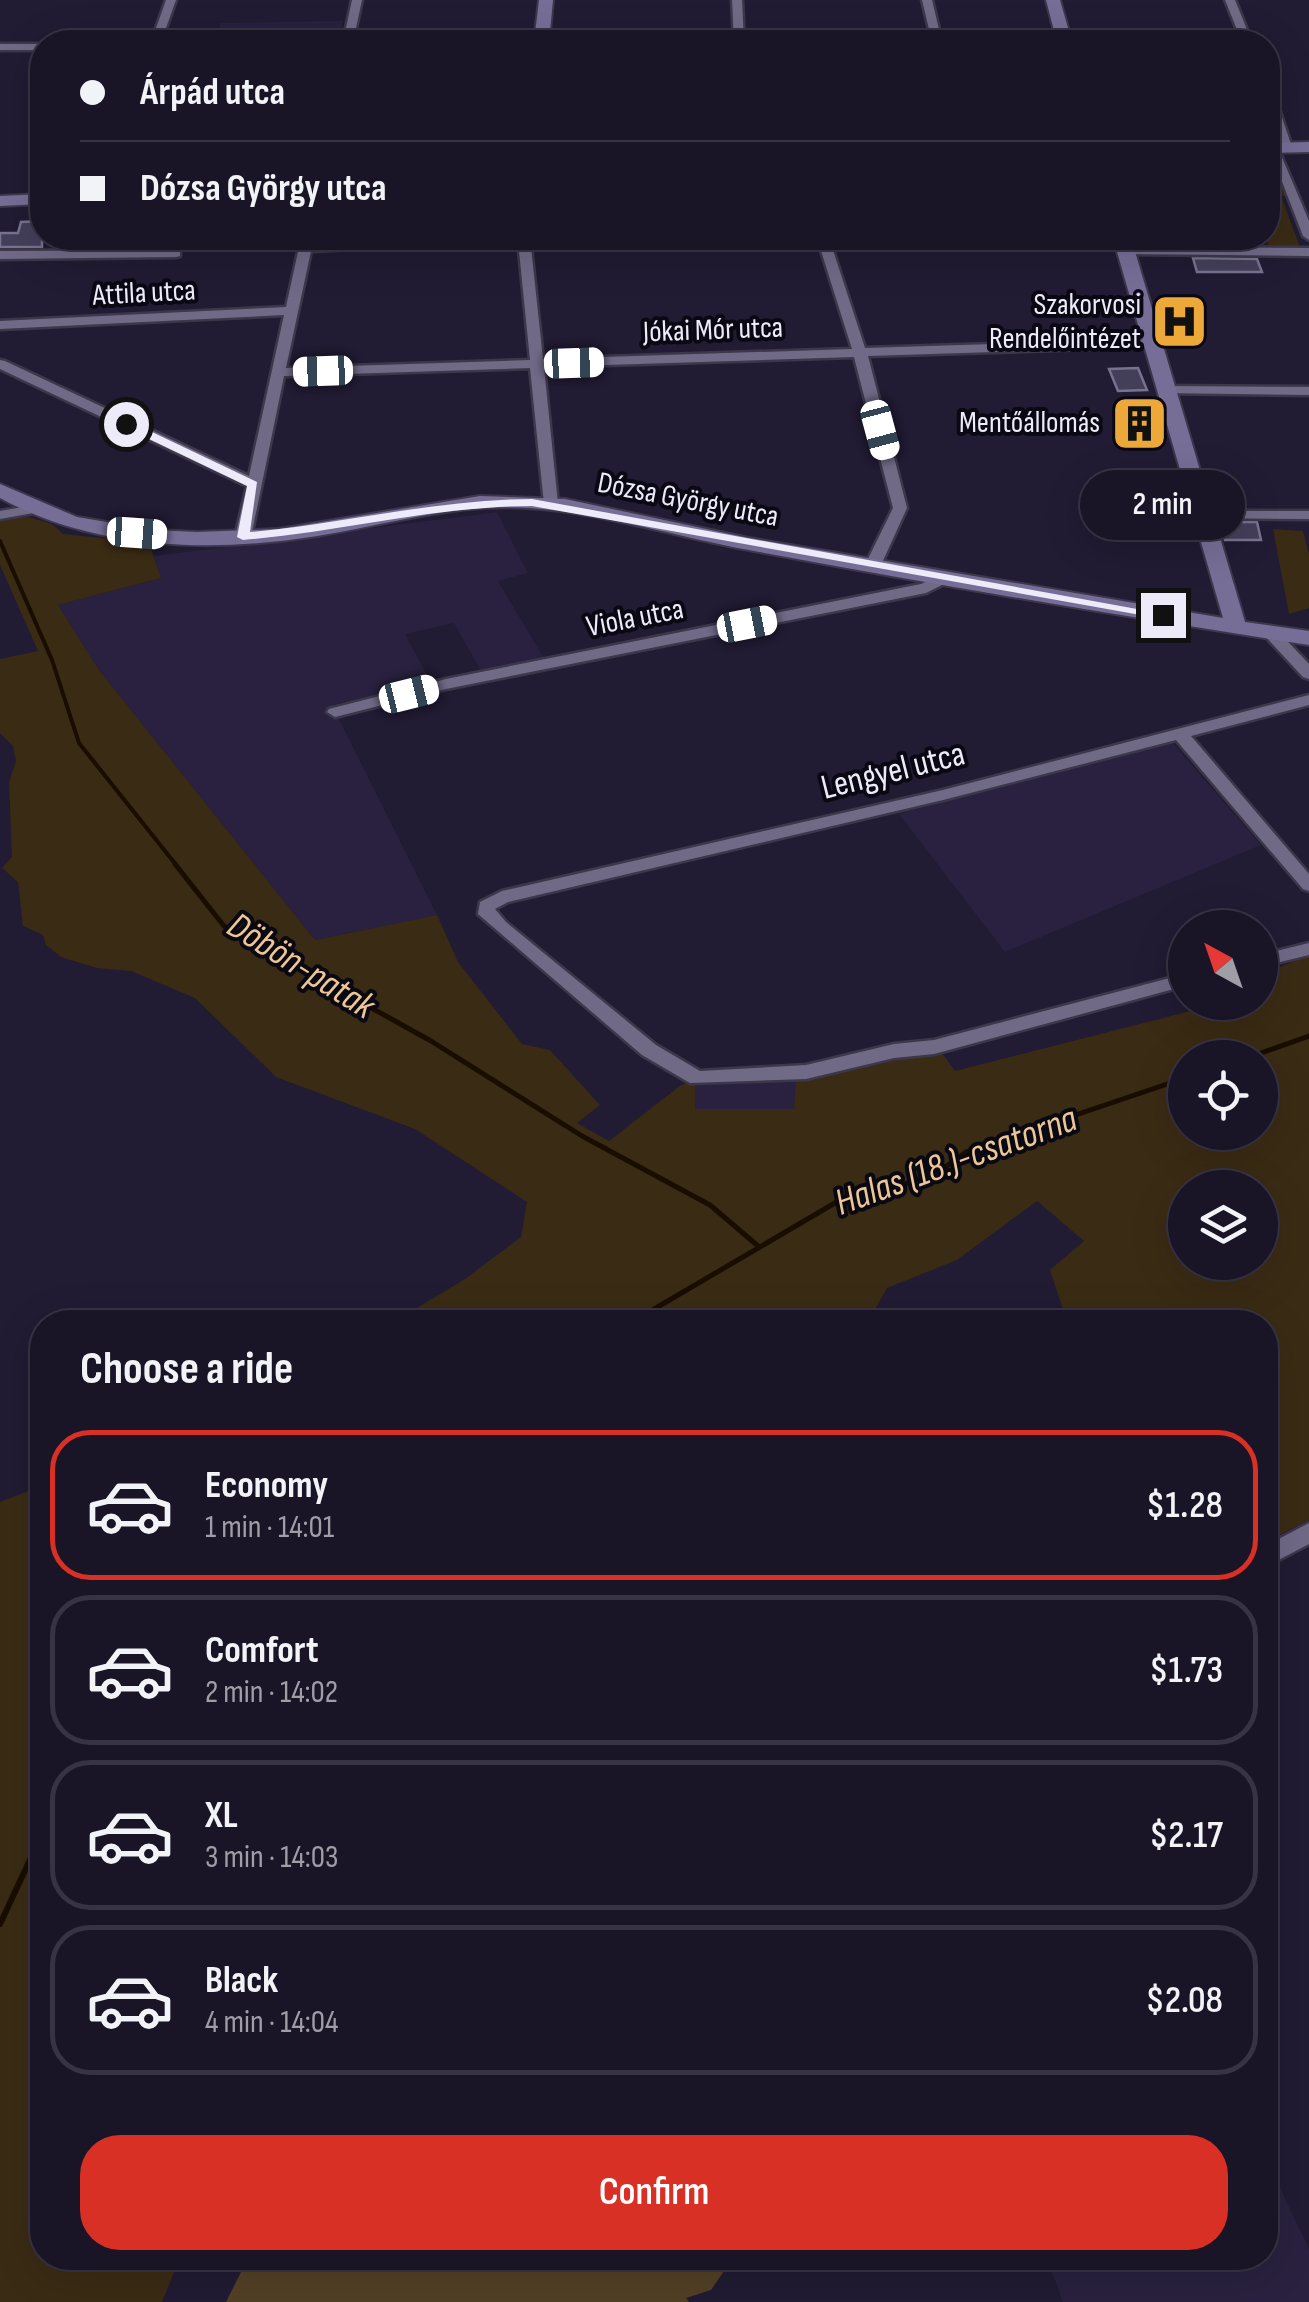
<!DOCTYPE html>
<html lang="en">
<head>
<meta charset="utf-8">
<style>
  :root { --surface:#191426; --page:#262132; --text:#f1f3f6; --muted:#9f9ea7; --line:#373343; --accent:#d93025 }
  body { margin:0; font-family:"Sofia Sans Condensed",sans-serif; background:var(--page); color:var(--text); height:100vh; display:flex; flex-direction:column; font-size:38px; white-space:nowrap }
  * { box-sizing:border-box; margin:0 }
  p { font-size:32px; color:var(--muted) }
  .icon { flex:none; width:55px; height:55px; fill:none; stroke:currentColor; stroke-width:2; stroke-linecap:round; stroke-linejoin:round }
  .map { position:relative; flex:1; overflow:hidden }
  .details { position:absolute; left:30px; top:1310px; width:1248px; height:960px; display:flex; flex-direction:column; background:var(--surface); border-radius:40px; box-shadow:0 10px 40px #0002,0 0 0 2px var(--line) }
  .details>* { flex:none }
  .guide { position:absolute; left:30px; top:30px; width:1250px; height:220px; border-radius:40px; box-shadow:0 10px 40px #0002,0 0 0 2px var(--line); display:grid; align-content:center; height:220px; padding:0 50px; background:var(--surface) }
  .needle { width:65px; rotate:320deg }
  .tools { position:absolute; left:1168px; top:910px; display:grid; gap:20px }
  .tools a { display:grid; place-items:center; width:110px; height:110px; border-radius:50%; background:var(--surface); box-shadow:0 10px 40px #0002,0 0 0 2px var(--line); font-size:50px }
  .end { position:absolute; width:45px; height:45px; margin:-22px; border:12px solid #edeafa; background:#111; box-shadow:0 0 0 5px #111 }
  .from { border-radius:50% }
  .bubble { position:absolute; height:70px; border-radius:35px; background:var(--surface); box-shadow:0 10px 40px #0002,0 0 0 2px var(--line); font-size:32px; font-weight:600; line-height:70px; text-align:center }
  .car { position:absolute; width:30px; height:60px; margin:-30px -15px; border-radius:12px; box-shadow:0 0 8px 2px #0007; background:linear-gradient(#fff 24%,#345 0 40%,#fff 0 76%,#345 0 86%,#fff 0) }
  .guide b { display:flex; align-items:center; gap:35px; height:95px; font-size:38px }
  .guide b+b { border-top:2px solid var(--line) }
  .guide i { width:25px; height:25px; background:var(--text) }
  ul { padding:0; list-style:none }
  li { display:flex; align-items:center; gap:30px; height:150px; margin:0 20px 15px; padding:0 30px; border:5px solid var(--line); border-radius:40px }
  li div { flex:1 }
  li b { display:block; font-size:38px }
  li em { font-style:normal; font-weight:600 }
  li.current { border-color:var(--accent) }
  li>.icon { width:90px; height:90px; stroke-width:1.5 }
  h2 { padding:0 50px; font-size:45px; line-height:120px }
  .button { display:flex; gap:20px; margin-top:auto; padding:20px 50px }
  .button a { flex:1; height:115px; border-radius:40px; background:var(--accent); color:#fff; font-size:40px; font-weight:600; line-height:115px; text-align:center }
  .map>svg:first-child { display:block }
  .built { fill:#29213f }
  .green { fill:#3a2b14; fill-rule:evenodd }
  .forest { fill:#524025 }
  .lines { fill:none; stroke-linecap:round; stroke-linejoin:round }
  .stream-far2 { stroke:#190d00; stroke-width:4 }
  .stream-far1 { stroke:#190d00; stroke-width:5 }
  .stream { stroke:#190d00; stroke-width:6 }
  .building { fill:#443f59; stroke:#77728e; stroke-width:2.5 }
  .street-casing { stroke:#3d374b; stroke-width:5 }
  .secondary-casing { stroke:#3d374b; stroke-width:4 }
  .street { fill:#706a87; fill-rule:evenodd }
  .secondary { fill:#776e97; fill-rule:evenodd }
  .route { fill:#edeafa }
  .labels { text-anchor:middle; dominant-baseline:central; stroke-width:8; stroke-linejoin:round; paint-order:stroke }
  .far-street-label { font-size:30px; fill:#edeafa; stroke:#0a0812 }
  .far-poi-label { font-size:30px; fill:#edeafa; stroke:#0a0812; text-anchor:end }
  .street-label { font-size:35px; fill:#edeafa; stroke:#0a0812 }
  .water-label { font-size:38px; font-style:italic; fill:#ecc794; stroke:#0a0812 }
</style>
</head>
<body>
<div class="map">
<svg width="1309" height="2302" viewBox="0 0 1309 2302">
  <rect width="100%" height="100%" fill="#211b33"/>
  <path class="built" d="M343,21L338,41L215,42L221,23Z
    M497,512L528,573L498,581L544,658L481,671L454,623L405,634L430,681L332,705L437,915L315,940L99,670L58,605L161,578L154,556Z
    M1172,742L1261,845L1005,952L899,814Z
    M796,1075L795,1109H694L695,1081Z
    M1265,2156L1309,2249V2302H1063L1047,2258H1265Z"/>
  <path class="green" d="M1268,156L1287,195L1281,196L1300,247L1139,246L1137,238H1230L1233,246H1268Z
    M29,517L52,524L63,534L149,543L161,578L58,605L99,670L315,940L437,915L458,962L522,1044L550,1050L600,1105L577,1123L609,1141L681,1085L695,1081V1109H794L796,1075L942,1053L955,1071L1222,1003L1260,1002V975L1309,955V1520L1265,1542V1322H1067L1050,1270L1084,1241L1037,1201L957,1260L887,1288L868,1322H792L783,1312C756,1331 725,1322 695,1311L674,1322H394L465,1279L521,1237L527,1202L415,1129L276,1077L195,998L131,971L97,968L61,957L46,945L43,935L23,926L18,882L2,868L12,857L9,782L16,761L13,746L0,733V659L38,651L0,565V519ZM1185,1058H1260V1132H1185ZM1185,1188H1260V1262H1185Z
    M1273,529L1303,531L1309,554V608L1289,614Z
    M42,1486V2258H180L162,2302H0V1502Z"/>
  <path class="forest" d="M248,2258H733L711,2290L686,2298L689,2302H226Z"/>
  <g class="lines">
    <path class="stream-far2" d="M0,541L52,660L79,743L177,866"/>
    <path class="stream-far1" d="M175,864L224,926L431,1041L582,1136L710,1205L758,1246
      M1247,1058L1309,1036
      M632,1322L852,1193C893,1190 935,1179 966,1152L1185,1078"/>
    <path class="stream" d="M0,1924L42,1834"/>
  </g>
  <path class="building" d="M42,221V247H0V233H18L21,222Z
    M1193,258L1257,259L1262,272H1197Z
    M1161,298H1184L1195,333H1171Z
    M1138,368L1147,390L1118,391L1109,369Z
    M1220,522H1257L1261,540H1225Z"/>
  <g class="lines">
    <defs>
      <path id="street" d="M166,0H176L161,42H151Z
        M352,0H362L353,42H343Z
        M732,0H742L744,42H734Z
        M922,0H932L942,42H932Z
        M1225,0H1235L1252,42H1242Z
        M0,44H42V50H0Z
        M1268,91L1274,94L1293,150L1283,147L1268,107Z
        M1268,145L1278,148L1309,221V240L1303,236Z
        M301,238H313L312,243L530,238L543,359L852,349L817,238H829L865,348L1151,339L1158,343L1151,347L868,356L907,508L881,565L873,570L865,565L893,508L854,357L544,367L558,504L551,508L544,504L530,368L284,376L251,537L243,542L235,537L247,486L0,369V360L5,361L249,476L284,315L0,329V321L286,307ZM518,241L530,360L286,368L311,251Z
        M1126,247L1309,248V256L1122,254L1120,251Z
        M180,250V256L176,257L0,259V251Z
        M1165,386L1309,387V395L1160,393V387Z
        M34,505L41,509L39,512L0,519V511Z
        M1203,511H1309V519L1198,518V512Z
        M945,573L953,578L950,581L926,593L446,689L335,717L327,712L329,709L446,679L921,584Z
        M1271,628L1277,630L1309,664V679L1303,677L1265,636V630Z
        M1309,695V705L1191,736L1309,874V891L1303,889L1176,740L943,800L508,902L495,909L506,922L656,1045L700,1071L806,1065L894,1044L934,1040L1185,974V986L934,1054L894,1058L806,1079L690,1083L642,1055L478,914L480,902L502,891L943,790Z
        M1309,943V955L1260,967V955Z
        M1309,1523V1544L1265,1567V1546Z"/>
      <path id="secondary" d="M539,0H553L549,42H534Z
        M1046,0H1060L1072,42H1057Z
        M1309,142V152L1268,153V143Z
        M42,194V204L0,206V196Z
        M1113,238H1131L1245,622L1309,631V645C1122,616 935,585 749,550C660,534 573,502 481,508C426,512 372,527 317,536C212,553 95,550 0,498V484L77,517L154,530L197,532L279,529L480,496L565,499L749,538L1223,618Z"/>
    </defs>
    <use href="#street" class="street-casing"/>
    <use href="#secondary" class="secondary-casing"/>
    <use href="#street" class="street"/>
    <use href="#secondary" class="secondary"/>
  </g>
  <path class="route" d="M122,422H131L257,482L250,532C344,524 437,499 532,499L1170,615L1163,619L532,506C435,506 340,532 243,540L237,537L247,486L122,426Z"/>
  <defs>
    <symbol id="hospital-square" viewBox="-11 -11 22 22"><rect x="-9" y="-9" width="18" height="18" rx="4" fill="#eca93a" stroke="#0a0812"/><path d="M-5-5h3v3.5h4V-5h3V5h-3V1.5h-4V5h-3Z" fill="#111"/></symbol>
    <symbol id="building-square" viewBox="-11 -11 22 22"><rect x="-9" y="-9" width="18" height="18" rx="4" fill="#eca93a" stroke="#0a0812"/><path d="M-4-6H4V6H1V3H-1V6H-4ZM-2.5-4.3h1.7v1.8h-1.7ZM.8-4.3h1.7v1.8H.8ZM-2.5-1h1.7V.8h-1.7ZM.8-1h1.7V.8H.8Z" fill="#111"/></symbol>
  </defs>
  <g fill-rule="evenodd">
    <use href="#hospital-square" x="1148" y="290" width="63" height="63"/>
    <use href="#building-square" x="1108" y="392" width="63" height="63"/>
  </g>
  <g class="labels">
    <g class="far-street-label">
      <text transform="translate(144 293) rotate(-3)">Attila utca</text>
      <text transform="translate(713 330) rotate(-2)">Jókai Mór utca</text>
      <text transform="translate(688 500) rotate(11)">Dózsa György utca</text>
      <text transform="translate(635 618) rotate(-11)">Viola utca</text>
    </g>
    <g class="far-poi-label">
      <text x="1141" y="305">Szakorvosi<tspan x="1141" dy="34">Rendelőintézet</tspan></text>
      <text x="1100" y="423">Mentőállomás</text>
    </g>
    <g class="street-label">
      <text transform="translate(893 771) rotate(-14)">Lengyel utca</text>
    </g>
    <g class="water-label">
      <text transform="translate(301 966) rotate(32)">Döbön-patak</text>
      <text transform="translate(956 1161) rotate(-20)">Halas (18.)-csatorna</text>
    </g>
  </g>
</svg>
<div class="tools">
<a><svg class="needle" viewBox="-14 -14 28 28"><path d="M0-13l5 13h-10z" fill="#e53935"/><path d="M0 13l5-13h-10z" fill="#9f9ea7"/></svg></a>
<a><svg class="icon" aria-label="locate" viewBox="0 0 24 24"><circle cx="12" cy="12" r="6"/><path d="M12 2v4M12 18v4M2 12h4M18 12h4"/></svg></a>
<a><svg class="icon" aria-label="layers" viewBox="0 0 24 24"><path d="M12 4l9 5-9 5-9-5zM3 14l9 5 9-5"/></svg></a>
</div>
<i class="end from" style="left:126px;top:424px"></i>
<i class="end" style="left:1163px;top:615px"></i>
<div class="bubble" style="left:1080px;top:470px;width:165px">2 min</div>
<i class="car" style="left:574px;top:363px;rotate:88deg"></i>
<i class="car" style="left:323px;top:371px;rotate:268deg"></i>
<i class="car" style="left:880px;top:430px;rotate:165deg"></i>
<i class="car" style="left:137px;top:533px;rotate:94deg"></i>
<i class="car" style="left:747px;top:624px;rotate:79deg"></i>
<i class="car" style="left:409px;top:694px;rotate:76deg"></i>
<div class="guide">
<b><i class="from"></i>Árpád utca</b>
<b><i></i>Dózsa György utca</b>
</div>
<section class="details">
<h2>Choose a ride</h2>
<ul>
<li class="current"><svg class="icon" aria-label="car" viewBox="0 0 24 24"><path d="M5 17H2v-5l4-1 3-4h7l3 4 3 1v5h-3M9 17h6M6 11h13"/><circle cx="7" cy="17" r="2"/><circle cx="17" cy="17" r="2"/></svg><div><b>Economy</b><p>1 min · 14:01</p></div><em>$1.28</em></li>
<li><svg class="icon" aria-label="car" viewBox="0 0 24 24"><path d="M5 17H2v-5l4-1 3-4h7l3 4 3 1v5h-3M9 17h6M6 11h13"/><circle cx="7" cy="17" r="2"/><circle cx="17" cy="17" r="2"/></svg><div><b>Comfort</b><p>2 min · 14:02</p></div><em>$1.73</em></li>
<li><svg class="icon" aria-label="car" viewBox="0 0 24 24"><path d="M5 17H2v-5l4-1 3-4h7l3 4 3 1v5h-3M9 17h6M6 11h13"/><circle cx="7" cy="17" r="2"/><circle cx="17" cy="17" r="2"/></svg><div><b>XL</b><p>3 min · 14:03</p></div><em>$2.17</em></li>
<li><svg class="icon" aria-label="car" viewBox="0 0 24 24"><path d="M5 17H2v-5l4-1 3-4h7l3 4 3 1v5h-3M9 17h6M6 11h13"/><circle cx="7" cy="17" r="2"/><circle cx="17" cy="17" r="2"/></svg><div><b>Black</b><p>4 min · 14:04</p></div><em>$2.08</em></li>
</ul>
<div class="button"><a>Confirm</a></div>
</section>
</div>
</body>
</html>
